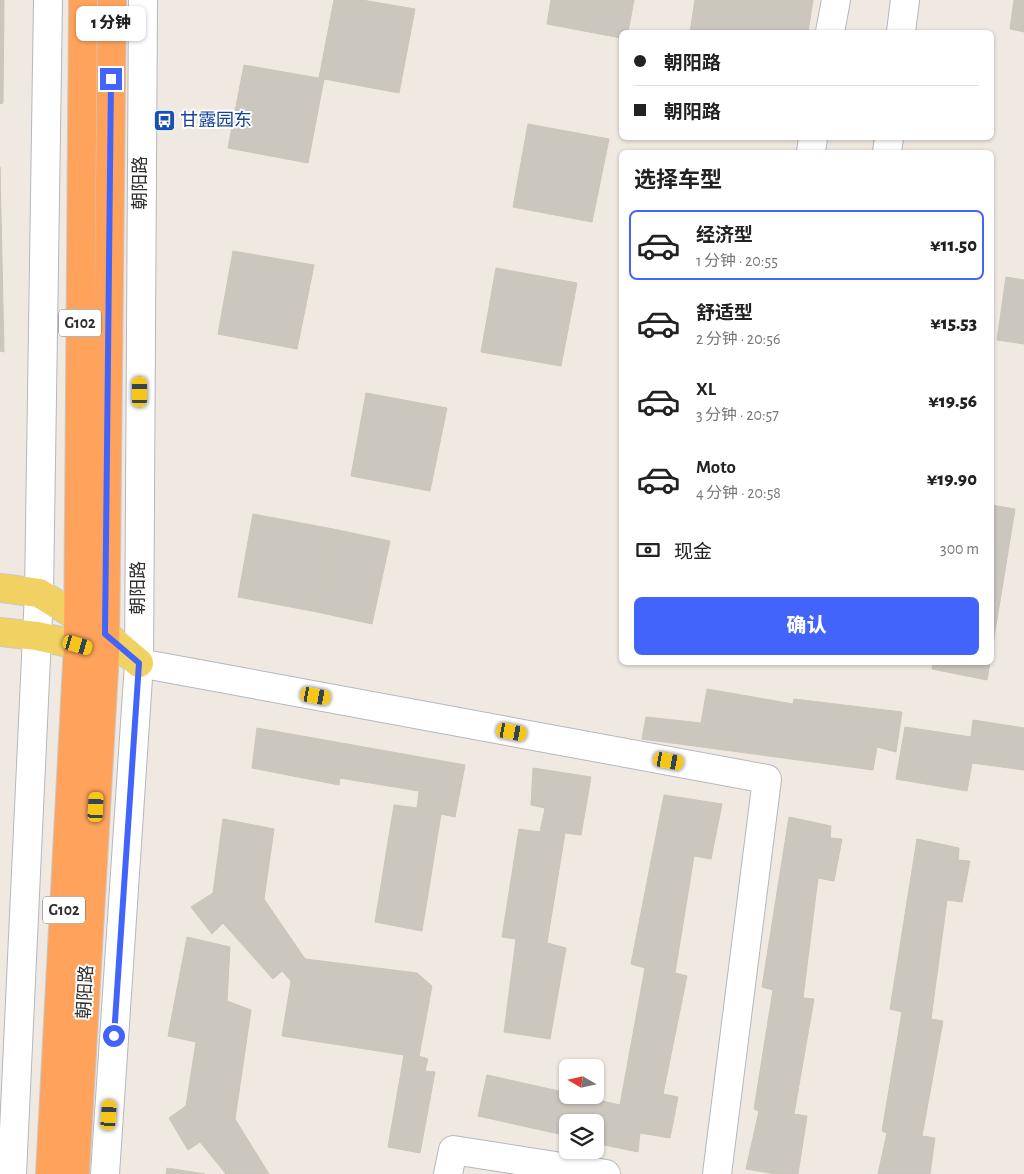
<!DOCTYPE html>
<html lang="zh">
<head>
<meta charset="utf-8">
<style>
  :root { --surface:#fff; --page:#f6f6f6; --text:#222; --muted:#767676; --line:#e0e0e0; --accent:#4264fb }
  body { margin:0; font-family:"Alegreya Sans","Noto Sans SC",sans-serif; background:var(--page); color:var(--text); height:100vh; display:flex; flex-direction:column; font-size:19px; white-space:nowrap }
  * { box-sizing:border-box; margin:0 }
  p { font-size:16px; color:var(--muted) }
  .icon { flex:none; width:28px; height:28px; fill:none; stroke:currentColor; stroke-width:2; stroke-linecap:round; stroke-linejoin:round }
  .map { position:relative; flex:1; overflow:hidden }
  .drawer { position:absolute; left:619px; top:150px; width:375px; height:515px; display:flex; flex-direction:column; background:var(--surface); border-radius:8px; box-shadow:0 1px 4px #0004 }
  .drawer>* { flex:none }
  .top-card { position:absolute; left:619px; top:30px; width:375px; height:110px; border-radius:8px; box-shadow:0 1px 4px #0004; display:grid; align-content:center; height:110px; padding:0 15px; background:var(--surface) }
  .needle { width:32px; rotate:279deg }
  .tools { position:absolute; left:559px; top:1059px; display:grid; gap:10px }
  .tools a { display:grid; place-items:center; width:45px; height:45px; border-radius:8px; background:var(--surface); box-shadow:0 1px 4px #0004; font-size:25px }
  .end { position:absolute; width:22px; height:22px; margin:-11px; border:6px solid #4264fb; background:#fff; box-shadow:0 0 0 2px #fff }
  .from { border-radius:50% }
  .bubble { position:absolute; height:35px; border-radius:8px; background:var(--surface); box-shadow:0 1px 4px #0004; font-size:16px; font-weight:800; line-height:35px; text-align:center }
  .car { position:absolute; width:15px; height:30px; margin:-15px -8px; border-radius:6px; box-shadow:0 0 4px 1px #0007; background:linear-gradient(#f5c518 24%,#345 0 40%,#f5c518 0 76%,#345 0 86%,#f5c518 0) }
  .top-card b { display:flex; align-items:center; gap:18px; height:48px; font-size:19px }
  .top-card b+b { border-top:1px solid var(--line) }
  .top-card i { width:12px; height:12px; background:var(--text) }
  ul { padding:0; list-style:none }
  li { display:flex; align-items:center; gap:15px; height:70px; margin:0 10px 8px; padding:0 5px; border:2px solid transparent; border-radius:8px }
  li div { flex:1 }
  li b { display:block; font-size:19px }
  li em { font-style:normal; font-weight:800 }
  li.selected { border-color:var(--accent) }
  li>.icon { width:45px; height:45px; stroke-width:1.5 }
  h2 { padding:0 15px; font-size:22px; line-height:60px }
  .pay { display:flex; align-items:center; gap:12px; height:55px; padding:0 15px; font-size:19px }
  .pay p { margin-inline-start:auto }
  .cta { display:flex; gap:10px; margin-top:auto; padding:10px 15px }
  .cta a { flex:1; height:58px; border-radius:8px; background:var(--accent); color:#fff; font-size:20px; font-weight:800; line-height:58px; text-align:center }
  .map>svg:first-child { display:block }
  .building { fill:#cbc7bf; stroke:#cbc5ba }
  .lines { fill:none; stroke-linecap:round; stroke-linejoin:round }
  .minor-casing { stroke:#b4b7c1; stroke-width:30 }
  .major-casing { stroke:#c9c9c9; stroke-width:30 }
  .highway-casing { stroke:#c9c9c9; stroke-width:30 }
  .minor { stroke:#fff; stroke-width:28 }
  .major { stroke:#f2d163; stroke-width:28 }
  .highway { stroke:#ffa35c; stroke-width:28 }
  .route { stroke:#4264fb; stroke-width:6 }
  .labels { text-anchor:middle; dominant-baseline:central; stroke-width:4; stroke-linejoin:round; paint-order:stroke }
  .shield { fill:#fff; stroke:#6d6d6d; stroke-width:1 }
  .shield-label { font-size:16px; font-weight:bold; fill:#2e2e2e }
  .transit-label { font-size:18px; fill:#164399; stroke:#fff; text-anchor:start }
  .street-label { font-size:18px; fill:#2e2e2e; stroke:#fff }
</style>
</head>
<body>
<div class="map">
<svg width="1024" height="1174" viewBox="0 0 1024 1174">
  <rect width="100%" height="100%" fill="#efe9e1"/>
  <path class="building" d="M0,0H4L3,103L0,104Z
    M334,0H362L415,9L399,93L319,78Z
    M551,0H634L628,32H621V38L547,24Z
    M695,0H813L808,32H690Z
    M1014,0H1024V32L1010,29Z
    M244,65L324,79L308,163L228,148Z
    M528,124L609,139L592,222L513,207Z
    M0,167L4,352L0,351Z
    M233,251L314,265L297,349L218,334Z
    M496,268L577,283L561,366L481,352Z
    M1006,277L1024,280V344L997,340Z
    M366,393L447,408L430,491L351,476Z
    M991,505L1015,509L991,656Z
    M253,514L333,529L317,612L238,597Z
    M333,529L390,541L372,624L317,612Z
    M933,662H990L987,680L932,669Z
    M707,689L793,704L794,699L902,712L896,752L877,747L873,770L642,739L646,717L701,723Z
    M973,720L1024,728V770L972,763L967,791L896,779L905,727L971,737Z
    M257,728L465,765L455,817L441,814L422,931L375,922L394,805L417,808L419,791L340,778L339,785L252,768Z
    M533,768L591,777L581,835L565,833L547,943L566,948L550,1039L504,1032L516,939L502,937L519,829L540,832L545,808L531,805Z
    M664,795L722,804L711,859L694,856L675,973L687,976L663,1094L678,1097L670,1138L640,1133L638,1152L595,1143V1122H568V1136L478,1116L487,1075L568,1093V1095H575L620,1105L645,968L631,964Z
    M789,817L831,826L830,838L842,839L834,881L818,878L803,998L814,999L794,1114L807,1116L798,1174H776L746,1169L759,1111L754,1109L773,990L762,987Z
    M223,819L274,829L264,899L305,959L417,973L432,986L419,1056L428,1059L425,1071L435,1072L420,1153L388,1147L404,1055L282,1036L291,981L282,971L273,979L223,923L212,934L191,907L213,893Z
    M917,839L959,848L958,860L970,861L962,902L947,900L931,1019L943,1021L922,1136L935,1138L930,1174H878L887,1133L882,1131L902,1012L890,1009Z
    M187,937L230,947L227,1001L251,1010L235,1119L269,1174H226L200,1142L188,1150L169,1118L186,1106L196,1042L168,1036Z
    M167,1168L205,1174H166Z"/>
  <g class="lines">
    <defs>
      <path id="minor" d="M830,32L836,0
        M901,32L905,0
        M811,152L813,138
        M887,152L889,138
        M139,663L767,779L717,1174
        M12,1174L39,593L48,0
        M105,1174L139,663L143,0
        M448,1174L453,1150L606,1174"/>
      <path id="major" d="M0,588L39,593L105,634L139,663
        M0,632L37,636L78,645L101,652"/>
      <path id="highway" d="M50,1174L78,645L83,0
        M75,1174L105,653L112,0"/>
    </defs>
    <use href="#minor" class="minor-casing"/>
    <use href="#major" class="major-casing"/>
    <use href="#highway" class="highway-casing"/>
    <use href="#minor" class="minor"/>
    <use href="#major" class="major"/>
    <use href="#highway" class="highway"/>
  </g>
  <g class="lines">
    <path class="route" d="M111,79L105,634L139,663L114,1036"/>
  </g>
  <defs>
    <symbol id="bus-square" viewBox="-11 -11 22 22"><rect x="-9" y="-9" width="18" height="18" rx="4" fill="#1a4fb4" stroke="#fff"/><path d="M-5-6H5V4H4V6H2V4H-2V6H-4V4H-5ZM-3.5-4V0h7V-4ZM-3.5 1.2v1.5H-2V1.2ZM2 1.2v1.5H3.5V1.2Z" fill="#fff"/></symbol>
  </defs>
  <g fill-rule="evenodd">
    <use href="#bus-square" x="152" y="108" width="25" height="25"/>
  </g>
  <g class="labels">
    <g class="shield">
      <rect x="59" y="309.5" width="42" height="27" rx="4"/>
      <rect x="43" y="896.5" width="42" height="27" rx="4"/>
    </g>
    <g class="shield-label">
      <text x="80" y="323">G102</text>
      <text x="64" y="910">G102</text>
    </g>
    <g class="transit-label">
      <text x="180" y="121">甘露园东</text>
    </g>
    <g class="street-label">
      <text transform="translate(141 183) rotate(-90)">朝阳路</text>
      <text transform="translate(139 588) rotate(-90)">朝阳路</text>
      <text transform="translate(86 992) rotate(-87)">朝阳路</text>
    </g>
  </g>
</svg>
<div class="tools">
<a><svg class="needle" viewBox="-14 -14 28 28"><path d="M0-13l5 13h-10z" fill="#e53935"/><path d="M0 13l5-13h-10z" fill="#767676"/></svg></a>
<a><svg class="icon" aria-label="layers" viewBox="0 0 24 24"><path d="M12 4l9 5-9 5-9-5zM3 14l9 5 9-5"/></svg></a>
</div>
<i class="end from" style="left:114px;top:1036px"></i>
<i class="end" style="left:111px;top:79px"></i>
<div class="bubble" style="left:76px;top:6px;width:70px">1 分钟</div>
<i class="car" style="left:140px;top:392px;rotate:0deg"></i>
<i class="car" style="left:78px;top:645px;rotate:106deg"></i>
<i class="car" style="left:316px;top:696px;rotate:100deg"></i>
<i class="car" style="left:512px;top:732px;rotate:100deg"></i>
<i class="car" style="left:669px;top:761px;rotate:100deg"></i>
<i class="car" style="left:96px;top:807px;rotate:3deg"></i>
<i class="car" style="left:109px;top:1115px;rotate:4deg"></i>
<div class="top-card">
<b><i class="from"></i>朝阳路</b>
<b><i></i>朝阳路</b>
</div>
<section class="drawer">
<h2>选择车型</h2>
<ul>
<li class="selected"><svg class="icon" aria-label="car" viewBox="0 0 24 24"><path d="M5 17H2v-5l4-1 3-4h7l3 4 3 1v5h-3M9 17h6M6 11h13"/><circle cx="7" cy="17" r="2"/><circle cx="17" cy="17" r="2"/></svg><div><b>经济型</b><p>1 分钟 · 20:55</p></div><em>¥11.50</em></li>
<li><svg class="icon" aria-label="car" viewBox="0 0 24 24"><path d="M5 17H2v-5l4-1 3-4h7l3 4 3 1v5h-3M9 17h6M6 11h13"/><circle cx="7" cy="17" r="2"/><circle cx="17" cy="17" r="2"/></svg><div><b>舒适型</b><p>2 分钟 · 20:56</p></div><em>¥15.53</em></li>
<li><svg class="icon" aria-label="car" viewBox="0 0 24 24"><path d="M5 17H2v-5l4-1 3-4h7l3 4 3 1v5h-3M9 17h6M6 11h13"/><circle cx="7" cy="17" r="2"/><circle cx="17" cy="17" r="2"/></svg><div><b>XL</b><p>3 分钟 · 20:57</p></div><em>¥19.56</em></li>
<li><svg class="icon" aria-label="car" viewBox="0 0 24 24"><path d="M5 17H2v-5l4-1 3-4h7l3 4 3 1v5h-3M9 17h6M6 11h13"/><circle cx="7" cy="17" r="2"/><circle cx="17" cy="17" r="2"/></svg><div><b>Moto</b><p>4 分钟 · 20:58</p></div><em>¥19.90</em></li>
</ul>
<div class="pay"><svg class="icon" aria-label="cash" viewBox="0 0 24 24"><path d="M3 7h18v10H3z"/><circle cx="12" cy="12" r="2"/></svg>现金<p>300 m</p></div>
<div class="cta"><a>确认</a></div>
</section>
</div>
</body>
</html>
